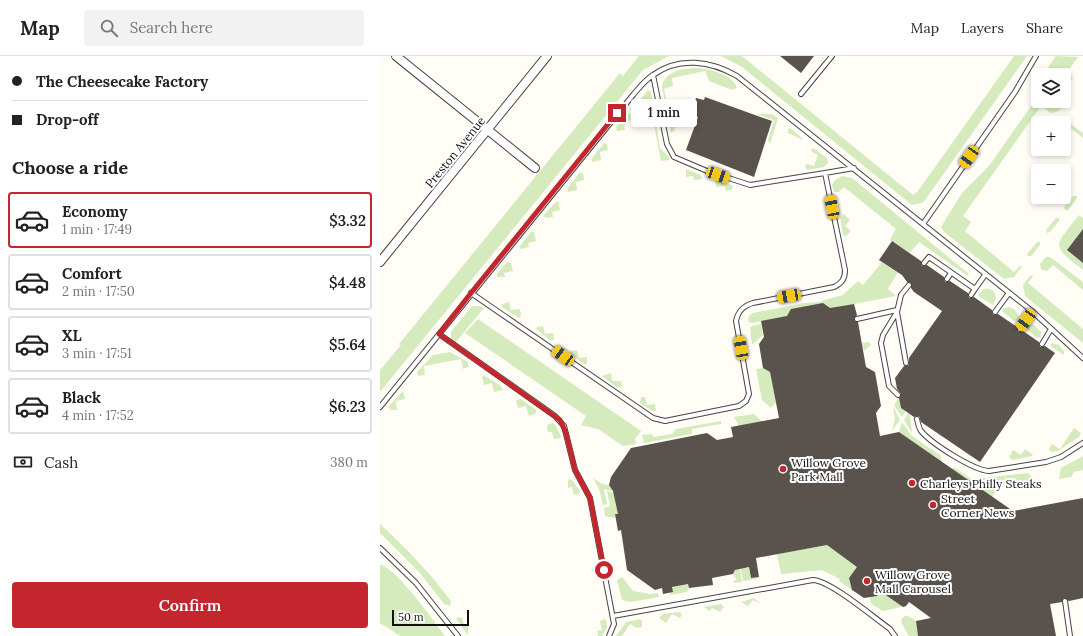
<!DOCTYPE html>
<html lang="en">
<head>
<meta charset="utf-8">
<style>
  :root { --surface:#fff; --page:#f2f2f2; --text:#222; --muted:#767676; --line:#e0e0e0; --accent:#c4262e }
  body { margin:0; font-family:Lora,serif; background:var(--page); color:var(--text); height:100vh; display:flex; flex-direction:column; font-size:15px; white-space:nowrap }
  * { box-sizing:border-box; margin:0 }
  p { font-size:13px; color:var(--muted) }
  .icon { flex:none; width:22px; height:22px; fill:none; stroke:currentColor; stroke-width:2; stroke-linecap:round; stroke-linejoin:round }
  .map { position:relative; flex:1; overflow:hidden }
  .panel { display:flex; flex-direction:column; background:var(--surface); width:380px }
  .panel>* { flex:none }
  .guide { display:grid; align-content:center; height:88px; padding:0 12px; background:var(--surface) }
  .controls { position:absolute; left:651px; top:12px; display:grid; gap:8px }
  .controls a { display:grid; place-items:center; width:40px; height:40px; border-radius:4px; background:var(--surface); box-shadow:0 2px 6px #0003; font-size:20px }
  .scale { position:absolute; left:12px; bottom:10px; width:77px; box-sizing:border-box; padding-left:4px; border:2px solid #111; border-top:0; font-size:11px; line-height:14px; white-space:nowrap; color:#111; -webkit-text-stroke:3px #fff; paint-order:stroke }
  .end { position:absolute; width:18px; height:18px; margin:-9px; border:5px solid #c4262e; background:#fff; box-shadow:0 0 0 2px #fff }
  .from { border-radius:50% }
  .bubble { position:absolute; height:28px; border-radius:4px; background:var(--surface); box-shadow:0 2px 6px #0003; font-size:13px; font-weight:600; line-height:28px; text-align:center }
  .car { position:absolute; width:12px; height:24px; margin:-12px -6px; border-radius:5px; box-shadow:0 0 3px 1px #0007; background:linear-gradient(#f5c518 24%,#345 0 40%,#f5c518 0 76%,#345 0 86%,#f5c518 0) }
  .guide b { display:flex; align-items:center; gap:14px; height:38px; font-size:15px }
  .guide b+b { border-top:1px solid var(--line) }
  .guide i { width:10px; height:10px; background:var(--text) }
  ul { padding:0; list-style:none }
  li { display:flex; align-items:center; gap:12px; height:56px; margin:0 8px 6px; padding:0 4px; border:2px solid var(--line); border-radius:4px }
  li div { flex:1 }
  li b { display:block; font-size:15px }
  li em { font-style:normal; font-weight:600 }
  li.on { border-color:var(--accent) }
  li>.icon { width:36px; height:36px; stroke-width:1.5 }
  h2 { padding:0 12px; font-size:18px; line-height:48px }
  .pay { display:flex; align-items:center; gap:10px; height:44px; padding:0 12px; font-size:15px }
  .pay p { margin-inline-start:auto }
  .button { display:flex; gap:8px; margin-top:auto; padding:8px 12px }
  .button a { flex:1; height:46px; border-radius:4px; background:var(--accent); color:#fff; font-size:16px; font-weight:600; line-height:46px; text-align:center }
  header { display:flex; align-items:center; gap:24px; box-sizing:border-box; height:56px; padding:0 20px; background:var(--surface); border-bottom:1px solid var(--line) }
  header strong { font-size:19px }
  nav { display:flex; gap:22px; margin-inline-start:auto; font-size:14px }
  .search { width:280px; height:36px; background:var(--page); display:flex; align-items:center; gap:10px; box-sizing:border-box; padding:0 14px; border-radius:4px; color:var(--muted); font-size:15px }
  main { display:flex; flex:1; min-height:0 }
  .map>svg:first-child { display:block }
  .green { fill:#d5ebbd }
  .building { fill:#5a524d }
  .lines { fill:none; stroke-linecap:round; stroke-linejoin:round }
  .service-casing { stroke:#444; stroke-width:6 }
  .minor-casing { stroke:#444; stroke-width:10 }
  .service { stroke:#fff; stroke-width:4 }
  .minor { stroke:#fff; stroke-width:8 }
  .route { stroke:#c4262e; stroke-width:5 }
  .poi-dot { fill:#c4262e; stroke:#fff; stroke-width:1.5 }
  .labels { text-anchor:middle; dominant-baseline:central; stroke-width:4; stroke-linejoin:round; paint-order:stroke }
  .street-label { font-size:12px; fill:#111; stroke:#fff }
  .poi-label { font-size:12px; fill:#111; stroke:#fff; text-anchor:start }
</style>
</head>
<body>
<header>
<strong>Map</strong>
<div class="search"><svg class="icon" aria-label="search" viewBox="0 0 24 24"><circle cx="10" cy="10" r="6"/><path d="M15 15l6 6"/></svg>Search here</div>
<nav><a>Map</a><a>Layers</a><a>Share</a></nav>
</header>
<main>
<section class="panel">
<div class="guide">
<b><i class="from"></i>The Cheesecake Factory</b>
<b><i></i>Drop-off</b>
</div>
<h2>Choose a ride</h2>
<ul>
<li class="on"><svg class="icon" aria-label="car" viewBox="0 0 24 24"><path d="M5 17H2v-5l4-1 3-4h7l3 4 3 1v5h-3M9 17h6M6 11h13"/><circle cx="7" cy="17" r="2"/><circle cx="17" cy="17" r="2"/></svg><div><b>Economy</b><p>1 min · 17:49</p></div><em>$3.32</em></li>
<li><svg class="icon" aria-label="car" viewBox="0 0 24 24"><path d="M5 17H2v-5l4-1 3-4h7l3 4 3 1v5h-3M9 17h6M6 11h13"/><circle cx="7" cy="17" r="2"/><circle cx="17" cy="17" r="2"/></svg><div><b>Comfort</b><p>2 min · 17:50</p></div><em>$4.48</em></li>
<li><svg class="icon" aria-label="car" viewBox="0 0 24 24"><path d="M5 17H2v-5l4-1 3-4h7l3 4 3 1v5h-3M9 17h6M6 11h13"/><circle cx="7" cy="17" r="2"/><circle cx="17" cy="17" r="2"/></svg><div><b>XL</b><p>3 min · 17:51</p></div><em>$5.64</em></li>
<li><svg class="icon" aria-label="car" viewBox="0 0 24 24"><path d="M5 17H2v-5l4-1 3-4h7l3 4 3 1v5h-3M9 17h6M6 11h13"/><circle cx="7" cy="17" r="2"/><circle cx="17" cy="17" r="2"/></svg><div><b>Black</b><p>4 min · 17:52</p></div><em>$6.23</em></li>
</ul>
<div class="pay"><svg class="icon" aria-label="cash" viewBox="0 0 24 24"><path d="M3 7h18v10H3z"/><circle cx="12" cy="12" r="2"/></svg>Cash<p>380 m</p></div>
<div class="button"><a>Confirm</a></div>
</section>
<div class="map">
<svg width="703" height="580" viewBox="0 0 703 580">
  <rect width="100%" height="100%" fill="#fffdf5"/>
  <path class="green" d="M259,0H289L263,14L0,336V314L21,289L19,288L240,17L243,20Z
    M341,0H362L533,139L538,135L634,0H647L545,144L542,147L532,149L362,11Z
    M676,0L698,1L688,15L689,19L693,22L684,36V19H663Z
    M317,12C329,13 353,18 357,32L352,34L329,25L325,15L292,22L293,30L284,33L290,61H299L294,75L291,77L282,31C284,15 303,12 317,12Z
    M658,27V45H684V42L688,44C683,51 680,56 671,57L661,50L583,160L591,166L585,175L634,216L640,210H642L634,221L624,223L564,176L561,171L582,137L609,110L651,50V37Z
    M268,34L271,36L280,92L289,101V104L281,105L269,43L260,44Z
    M250,57L252,64L244,66L245,74L237,75L236,71L246,59Z
    M376,58H392L398,62L390,88L388,84L394,64Z
    M683,63L703,77V82L684,67H676Z
    M410,72L422,82L423,84L408,77V73Z
    M224,87L227,88L228,94L220,96L221,104L212,106V102Z
    M433,92L447,102L448,107L444,111L427,114L425,110L427,108L434,110L438,99L432,96L431,94Z
    M306,113L321,119L322,123L314,124L313,120L306,121Z
    M200,116L203,117L204,124L196,126L197,134L188,136L187,133Z
    M462,120L472,122L589,218L588,220L539,186L530,197L510,184L516,173L464,131L459,136H454L452,129L455,124Z
    M337,124L352,129L353,133L346,135L345,130L336,131L335,126Z
    M693,140H697V142L688,154H685L684,151Z
    M178,145L180,154L172,156L173,161L165,162L164,159L176,146Z
    M464,158L470,164L465,170L471,175L465,181L463,179L460,161Z
    M699,159L703,162V173L687,194L703,207V214C670,188 674,191 699,159Z
    M676,162H679V165L670,176L667,177L666,174Z
    M151,176H154L156,185L148,187L149,191L140,193V190Z
    M657,186H660V189L651,200H648L647,198Z
    M666,201H670L703,226V234L673,209L667,215L661,213L660,208Z
    M127,206L131,207L133,215L124,217L125,221H117V218Z
    M502,206L518,216L508,233L516,240L372,267L368,266L369,260L373,257L424,247L441,246L444,244L463,239L478,225L483,229Z
    M651,219L653,220L648,227L703,273V287L645,240L643,229Z
    M603,233C611,232 615,234 616,242L613,249L598,240Z
    M129,246L131,254L140,253L141,260L139,262L122,251V248Z
    M92,250H100L104,252L75,287L71,284V276Z
    M629,251L634,253L639,260L638,264L634,265L622,255L623,253Z
    M98,263L261,375L255,383L256,388L243,390L218,373L201,369L206,360L85,277Z
    M381,268L383,279L372,289L370,272L372,270Z
    M653,268L661,276V281L657,282L646,273L647,270Z
    M163,270L165,278L173,277L174,284H170L156,273L157,271Z
    M489,286L491,289L484,295L488,312L482,287Z
    M672,287L679,289L684,295V299L670,290Z
    M197,294L199,302L207,301V308H204L190,297V295Z
    M70,296L88,306V311L83,313L81,303L44,310L45,319L38,320L37,316L53,299Z
    M383,312L390,316L396,346L391,352L382,344L376,313Z
    M231,317L232,325H241L242,331H236L222,320Z
    M104,319L121,330L123,334L114,336L112,327L104,329L102,321Z
    M23,335L25,343L16,345L17,354H10L9,350Z
    M261,341H265L267,349L275,348L276,355H272L260,347Z
    M519,341L521,352L525,355L522,361L514,349Z
    M141,343L156,354V357L149,360L146,350L138,352L136,344Z
    M513,350L520,364L512,375L515,363Z
    M528,357L530,359L532,377L524,364Z
    M374,358L382,365L359,370L354,361Z
    M341,365V368L312,373V378L264,387L262,379L271,378L274,381L292,378L296,373Z
    M522,366L531,379L561,400L562,408L519,376Z
    M173,367L176,370L181,381L180,382L174,383L172,376H168L167,369Z
    M694,372L701,377L699,381L678,395L671,396L669,393L672,388L680,393Z
    M645,393L653,399L652,400L632,404L629,401L633,394L641,399Z
    M703,400V414L694,416L691,421L679,423L681,412Z
    M574,411L593,424L599,425L603,422L648,417L651,420L654,428L645,430L640,427L620,430L612,441L571,414Z
    M213,422L222,428L229,429L233,435L224,433L227,448L223,449L219,433Z
    M188,423L192,424L200,435L199,438L194,439L192,431L188,432Z
    M227,435L234,437L238,458H235V462L225,460L224,452L230,450Z
    M0,468C26,492 50,517 71,545L70,550L64,548L40,517L0,477Z
    M447,489L475,509L480,508L469,522L472,534L459,525L460,523L442,514L401,518L397,498Z
    M0,508C19,515 52,563 65,580H20L0,567Z
    M360,509H365L366,512L369,511L371,522L379,521L376,523L363,525Z
    M357,512L360,514L362,526L353,527L356,523L353,518Z
    M242,521L253,535L270,538L278,537L279,541L250,546L242,544L237,524Z
    M308,528L309,532L307,536L290,539L292,531Z
    M503,536L521,549V551L503,555L491,548L490,541Z
    M374,542L381,548L373,544L368,550L361,546Z
    M341,548L344,551L340,556L332,552L329,555L324,551Z
    M300,556L302,558L300,562L292,558L286,567L279,562L283,558Z
    M525,560H528L536,565L538,580H529L521,566L522,562Z
    M78,561L82,562L84,569L88,568V579L76,563Z
    M224,563L226,564L227,571L222,580H218L217,575L222,574L220,565Z
    M260,563L262,565V571L257,572L250,568L242,580H236L246,566Z"/>
  <path class="building" d="M400,0H434L421,17Z
    M325,41L392,65L374,121L306,94L318,61L310,59L316,42L324,44Z
    M703,173V207L687,194Z
    M512,185L541,205L542,210L547,209L564,221L565,226L570,225L588,237L589,242L594,241L612,254L613,259L618,258L637,271L638,276L643,275L659,286L660,291L665,290L675,297L600,406L541,366L539,360L534,361L521,352L519,342L521,338L517,333L515,322L524,310L529,309V302L562,255L534,236L531,232V227L527,226L522,219L499,204Z
    M443,247L450,252L474,248L477,259L474,263L478,266L486,311L495,316L501,350L496,357L500,380L519,376L633,455L703,442V542L689,545L684,542L682,546L670,548L676,580H538L536,565L551,562L529,546L526,550L523,551L500,535L497,540L484,542L472,534L469,522L477,511L447,489L376,502L379,521L371,522L369,511L355,514L353,518L332,522L333,529L309,532L308,528L292,531L293,536L283,538L282,532L275,534L247,514L241,474L238,475L235,458H238L233,435L229,429L231,421L251,392L327,377L337,384L353,381L351,371L399,362L390,316L383,312L379,288L384,281L381,265L407,260L411,253Z"/>
  <g class="lines">
    <defs>
      <path id="service" d="M273,19L287,88L294,101L327,115L370,129L445,117
        M421,38L452,0
        M543,168L635,36L656,0
        M544,207L549,201L595,233L605,219
        M567,223L571,217
        M91,237L273,362L285,365L359,350L366,345L369,338L356,265C358,255 363,250 373,247L454,231C462,227 465,223 465,214L445,117L474,112
        M591,239L595,233
        M517,256L503,279L501,287L509,330L518,339
        M615,256L629,237
        M477,263L517,254
        M640,273L652,255
        M59,278L175,360L184,370L195,414L210,442L234,568L229,580
        M662,288L671,273
        M526,307L517,256L521,239L529,229
        M0,351L253,39C259,32 265,24 273,19C299,0 331,5 357,20L652,255L703,302
        M537,363C538,368 539,372 541,375C552,388 593,414 609,415L666,406L681,401L703,387
        M0,492L36,527L78,580
        M685,545L690,580
        M233,560L433,524C451,525 493,561 510,573L515,580"/>
      <path id="minor" d="M16,0L155,112
        M0,206L167,0"/>
    </defs>
    <use href="#service" class="service-casing"/>
    <use href="#minor" class="minor-casing"/>
    <use href="#service" class="service"/>
    <use href="#minor" class="minor"/>
  </g>
  <g class="lines">
    <path class="route" d="M224,514L210,442L195,414L186,377L180,364L59,278L91,237L237,57"/>
  </g>
  <g class="poi-dot">
    <circle cx="403" cy="413" r="4"/>
    <circle cx="532" cy="427" r="4"/>
    <circle cx="553" cy="449" r="4"/>
    <circle cx="487" cy="525" r="4"/>
  </g>
  <g class="labels">
    <g class="street-label">
      <text transform="translate(75 96) rotate(-51)">Preston Avenue</text>
    </g>
    <g class="poi-label">
      <text x="411" y="406">Willow Grove<tspan x="411" dy="14">Park Mall</tspan></text>
      <text x="540" y="427">Charleys Philly Steaks</text>
      <text x="561" y="442">Street<tspan x="561" dy="14">Corner News</tspan></text>
      <text x="495" y="518">Willow Grove<tspan x="495" dy="14">Mall Carousel</tspan></text>
    </g>
  </g>
</svg>
<div class="controls">
<a><svg class="icon" aria-label="layers" viewBox="0 0 24 24"><path d="M12 4l9 5-9 5-9-5zM3 14l9 5 9-5"/></svg></a>
<a>+</a>
<a>−</a>
</div>
<div class="scale">50 m</div>
<i class="end from" style="left:224px;top:514px"></i>
<i class="end" style="left:237px;top:57px"></i>
<div class="bubble" style="left:251px;top:43px;width:66px">1 min</div>
<i class="car" style="left:589px;top:101px;rotate:215deg"></i>
<i class="car" style="left:338px;top:119px;rotate:109deg"></i>
<i class="car" style="left:452px;top:151px;rotate:349deg"></i>
<i class="car" style="left:409px;top:240px;rotate:260deg"></i>
<i class="car" style="left:646px;top:264px;rotate:215deg"></i>
<i class="car" style="left:361px;top:292px;rotate:350deg"></i>
<i class="car" style="left:183px;top:300px;rotate:306deg"></i>
</div>
</main>
</body>
</html>
